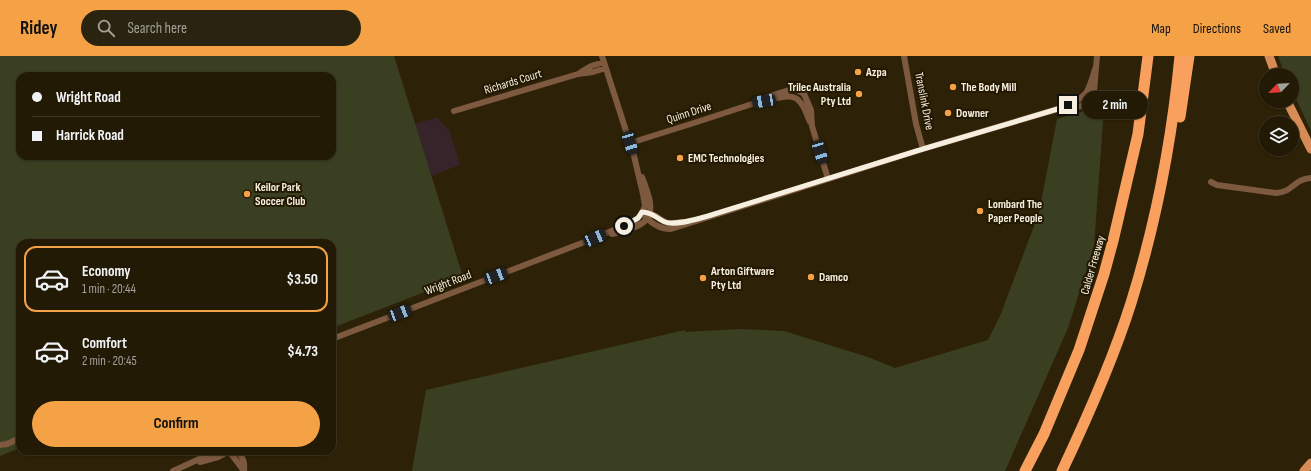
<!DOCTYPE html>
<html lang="en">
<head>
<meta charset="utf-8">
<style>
  :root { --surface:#221a05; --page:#2a230f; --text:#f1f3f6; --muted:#a2a19a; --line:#3f3827; --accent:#f5a246 }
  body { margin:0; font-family:"Sofia Sans Condensed",sans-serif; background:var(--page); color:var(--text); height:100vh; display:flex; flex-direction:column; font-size:15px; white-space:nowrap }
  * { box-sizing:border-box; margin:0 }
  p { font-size:13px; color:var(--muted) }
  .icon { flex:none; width:22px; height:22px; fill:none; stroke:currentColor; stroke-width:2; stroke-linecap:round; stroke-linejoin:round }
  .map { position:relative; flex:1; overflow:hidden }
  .sheet { position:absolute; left:16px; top:183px; width:320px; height:216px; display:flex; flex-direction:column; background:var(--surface); border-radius:12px; box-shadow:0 1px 3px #0004,0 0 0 1px var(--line) }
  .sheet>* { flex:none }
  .hud { position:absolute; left:16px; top:16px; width:320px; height:88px; border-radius:12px; box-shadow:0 1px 3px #0004,0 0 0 1px var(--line); display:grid; align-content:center; height:88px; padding:0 16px; background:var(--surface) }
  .needle { width:26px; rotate:245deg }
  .tools { position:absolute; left:1259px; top:12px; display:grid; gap:8px }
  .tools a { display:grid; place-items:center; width:40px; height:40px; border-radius:50%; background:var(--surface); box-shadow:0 1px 3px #0004,0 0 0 1px var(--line); font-size:20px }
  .end { position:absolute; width:18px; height:18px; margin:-9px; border:5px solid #f6efe0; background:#111; box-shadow:0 0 0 2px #111 }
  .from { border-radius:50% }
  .bubble { position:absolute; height:28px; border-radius:14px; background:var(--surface); box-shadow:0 1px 3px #0004,0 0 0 1px var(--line); font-size:13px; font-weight:700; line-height:28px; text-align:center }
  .car { position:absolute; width:12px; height:24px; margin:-12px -6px; border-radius:5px; box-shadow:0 0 3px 1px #0007; background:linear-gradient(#222 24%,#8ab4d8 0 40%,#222 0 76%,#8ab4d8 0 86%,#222 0) }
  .hud b { display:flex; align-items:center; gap:14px; height:38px; font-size:15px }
  .hud b+b { border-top:1px solid var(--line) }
  .hud i { width:10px; height:10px; background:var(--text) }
  ul { padding:7px 0 0; list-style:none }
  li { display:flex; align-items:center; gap:12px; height:66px; margin:0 8px 6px; padding:0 8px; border:2px solid transparent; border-radius:12px }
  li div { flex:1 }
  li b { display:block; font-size:15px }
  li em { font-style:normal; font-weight:700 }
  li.active { border-color:var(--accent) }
  li>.icon { width:36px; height:36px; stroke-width:1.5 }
  .cta { display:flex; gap:8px; margin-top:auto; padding:8px 16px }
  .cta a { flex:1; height:46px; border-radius:24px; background:var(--accent); color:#111; font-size:16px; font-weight:700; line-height:46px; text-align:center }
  header { display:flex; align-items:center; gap:24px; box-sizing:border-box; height:56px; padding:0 20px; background:var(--accent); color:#111 }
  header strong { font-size:19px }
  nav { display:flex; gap:22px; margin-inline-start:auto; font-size:14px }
  .search { width:280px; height:36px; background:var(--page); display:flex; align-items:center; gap:10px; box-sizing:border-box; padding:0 14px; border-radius:22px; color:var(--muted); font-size:15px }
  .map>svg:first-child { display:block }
  .commercial { fill:#37242a }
  .green { fill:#3b3f21; fill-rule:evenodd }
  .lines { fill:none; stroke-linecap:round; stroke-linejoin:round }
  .minor { stroke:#7d5940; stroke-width:6 }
  .primary { stroke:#d78c56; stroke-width:9 }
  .motorway { stroke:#faa05f; stroke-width:11 }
  .route { stroke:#f6efe0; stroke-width:5 }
  .poi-dot { fill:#f5a246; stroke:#231800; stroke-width:1.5 }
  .labels { text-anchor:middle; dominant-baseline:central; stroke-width:4; stroke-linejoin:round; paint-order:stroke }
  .poi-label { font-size:12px; font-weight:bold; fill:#f6efe0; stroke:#231800; text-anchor:start }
  .street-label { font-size:12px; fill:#f6efe0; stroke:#231800 }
</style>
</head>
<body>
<header>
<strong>Ridey</strong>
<div class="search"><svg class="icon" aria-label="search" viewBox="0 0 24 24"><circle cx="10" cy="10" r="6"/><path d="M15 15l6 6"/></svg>Search here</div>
<nav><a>Map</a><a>Directions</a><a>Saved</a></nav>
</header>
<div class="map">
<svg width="1311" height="415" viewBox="0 0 1311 415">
  <rect width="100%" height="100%" fill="#2d2207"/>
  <path class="commercial" d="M438,61L441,67L449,73L460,109L431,120L415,68Z"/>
  <path class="green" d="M0,0H394L463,221L332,272V187H20V392L0,400ZM20,20H332V100H20Z
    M1278,0H1311V75L1292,34V19H1285Z
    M1104,52L1094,190L1068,272L1005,415H412L426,334L685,274V276L739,273L784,275L868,301L895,312L988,284L1000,260L1039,157L1057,63L1081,56Z"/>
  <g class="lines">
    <path class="minor" d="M904,0L916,68L923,93
      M581,16L591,10L604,6
      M763,45C773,44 792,35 800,46C805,51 807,60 810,66
      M1067,52C1081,51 1088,50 1094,36L1097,0
      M454,55L578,18L593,16L606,12
      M630,87L697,66L755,47L770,40L789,34H797L804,38L811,54L812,70L828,123
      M1211,126L1217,129L1276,137C1294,136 1293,123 1311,122
      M642,156C649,166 659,173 671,173L923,93L1061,52C1087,40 1087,41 1095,13
      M647,157C662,159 660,171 681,166
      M612,178C653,168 658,161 642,121
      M332,283L595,182L635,165L641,159L645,150L643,138L634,100L602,0
      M0,389L7,388L20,382
      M229,395L244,415
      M237,395C243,401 245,406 244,415
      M200,406L218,401L229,395
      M173,415L217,395"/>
    <path class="primary" d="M1269,0L1276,19
      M1287,45L1311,93
      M1304,415L1311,407"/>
    <path class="motorway" d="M1180,61L1189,0
      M1025,415L1044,378L1079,294L1104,218L1113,185L1138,78L1148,0
      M1062,415C1088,360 1113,304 1131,247C1156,167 1172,83 1180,0"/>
  </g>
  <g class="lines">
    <path class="route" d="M624,170L638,162L642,156C655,157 655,162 665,166C676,170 697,163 708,160L923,93L1061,52L1068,49"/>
  </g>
  <g class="poi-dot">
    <circle cx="858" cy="16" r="4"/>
    <circle cx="953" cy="31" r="4"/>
    <circle cx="859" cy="38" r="4"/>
    <circle cx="948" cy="57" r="4"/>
    <circle cx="680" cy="102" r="4"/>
    <circle cx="247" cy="138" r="4"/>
    <circle cx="980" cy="155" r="4"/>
    <circle cx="811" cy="221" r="4"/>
    <circle cx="703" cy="222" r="4"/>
  </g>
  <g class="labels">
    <g class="poi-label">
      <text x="866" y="16">Azpa</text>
      <text x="851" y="31" text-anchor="end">Trilec Australia<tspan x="851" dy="14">Pty Ltd</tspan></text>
      <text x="961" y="31">The Body Mill</text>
      <text x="956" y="57">Downer</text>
      <text x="688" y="102">EMC Technologies</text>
      <text x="255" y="131">Keilor Park<tspan x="255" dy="14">Soccer Club</tspan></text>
      <text x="988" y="148">Lombard The<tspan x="988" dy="14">Paper People</tspan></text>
      <text x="711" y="215">Arton Giftware<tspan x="711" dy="14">Pty Ltd</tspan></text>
      <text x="819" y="221">Damco</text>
    </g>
    <g class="street-label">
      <text transform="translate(513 26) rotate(-17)">Richards Court</text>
      <text transform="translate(924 45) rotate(79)">Translink Drive</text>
      <text transform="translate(689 57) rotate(-18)">Quinn Drive</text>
      <text transform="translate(1093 209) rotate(-74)">Calder Freeway</text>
      <text transform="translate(448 227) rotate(-21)">Wright Road</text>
    </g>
  </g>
</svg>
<div class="tools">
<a><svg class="needle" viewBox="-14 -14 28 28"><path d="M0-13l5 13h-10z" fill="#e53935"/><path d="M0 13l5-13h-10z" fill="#a2a19a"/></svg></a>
<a><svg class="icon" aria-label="layers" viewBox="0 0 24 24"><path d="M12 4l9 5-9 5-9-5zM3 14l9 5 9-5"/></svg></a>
</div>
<i class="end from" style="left:624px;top:170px"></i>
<i class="end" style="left:1068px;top:49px"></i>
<div class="bubble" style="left:1082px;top:35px;width:66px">2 min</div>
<i class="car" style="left:764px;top:45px;rotate:260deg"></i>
<i class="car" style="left:630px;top:87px;rotate:163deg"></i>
<i class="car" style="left:820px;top:96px;rotate:163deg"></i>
<i class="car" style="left:595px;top:182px;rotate:67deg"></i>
<i class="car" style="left:496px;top:220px;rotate:69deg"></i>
<i class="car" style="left:400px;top:257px;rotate:69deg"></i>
<div class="hud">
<b><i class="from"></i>Wright Road</b>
<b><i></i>Harrick Road</b>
</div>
<section class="sheet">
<ul>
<li class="active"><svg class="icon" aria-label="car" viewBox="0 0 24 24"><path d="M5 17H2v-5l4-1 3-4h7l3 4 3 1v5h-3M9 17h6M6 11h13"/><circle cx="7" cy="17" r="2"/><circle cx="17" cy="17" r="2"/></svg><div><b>Economy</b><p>1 min · 20:44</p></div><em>$3.50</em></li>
<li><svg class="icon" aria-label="car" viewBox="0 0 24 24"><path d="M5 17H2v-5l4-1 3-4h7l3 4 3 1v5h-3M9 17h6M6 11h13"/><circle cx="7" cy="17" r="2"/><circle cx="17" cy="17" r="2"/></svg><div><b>Comfort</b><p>2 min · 20:45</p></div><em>$4.73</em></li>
</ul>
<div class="cta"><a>Confirm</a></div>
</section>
</div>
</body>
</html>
